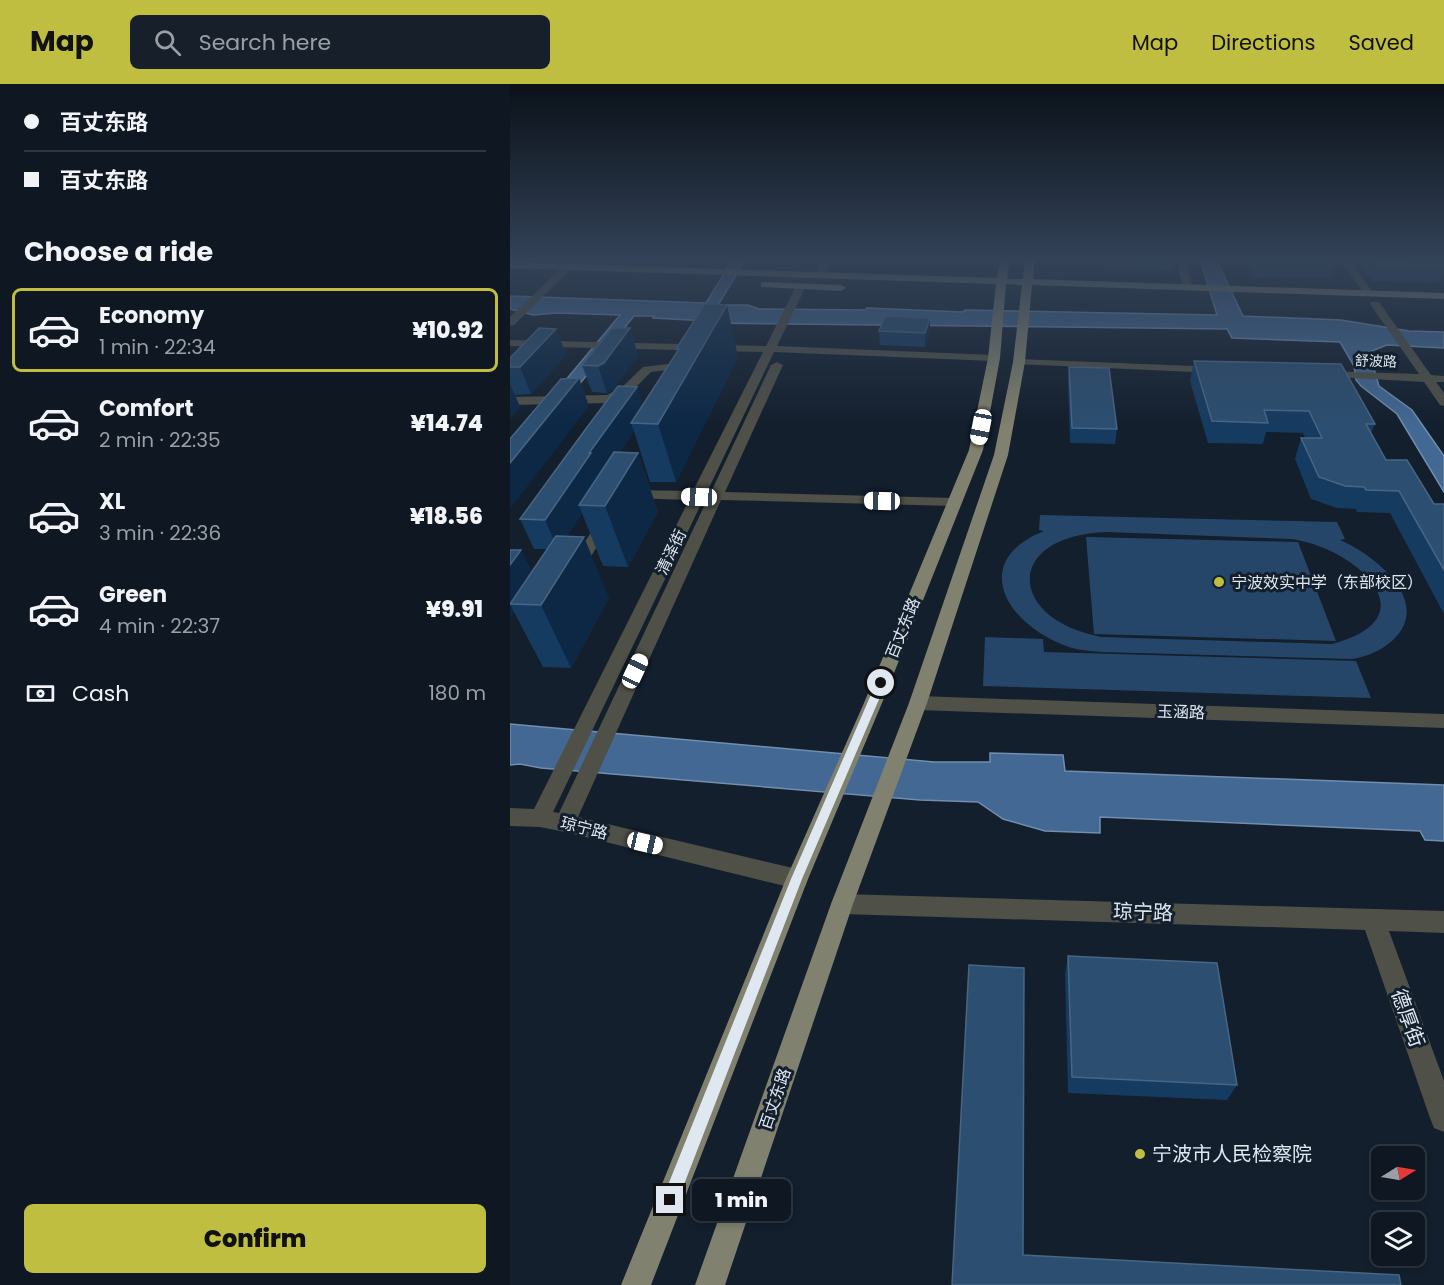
<!DOCTYPE html>
<html lang="en">
<head>
<meta charset="utf-8">
<style>
  :root { --surface:#0e1722; --page:#17202a; --text:#f1f3f6; --muted:#9b9fa5; --line:#2e3640; --accent:#bfbe41 }
  body { margin:0; font-family:Poppins,"Noto Sans SC",sans-serif; background:var(--page); color:var(--text); height:100vh; display:flex; flex-direction:column; font-size:22px; white-space:nowrap }
  * { box-sizing:border-box; margin:0 }
  p { font-size:20px; color:var(--muted) }
  .icon { flex:none; width:33px; height:33px; fill:none; stroke:currentColor; stroke-width:2; stroke-linecap:round; stroke-linejoin:round }
  .map { position:relative; flex:1; overflow:hidden }
  .panel { display:flex; flex-direction:column; background:var(--surface); width:510px }
  .panel>* { flex:none }
  .guide { display:grid; align-content:center; height:132px; padding:0 24px; background:var(--surface) }
  .needle { width:39px; rotate:79deg }
  .controls { position:absolute; left:861px; top:1062px; display:grid; gap:12px }
  .controls a { display:grid; place-items:center; width:54px; height:54px; border-radius:9px; background:var(--surface); box-shadow:0 3px 9px #0003,0 0 0 2px var(--line); font-size:30px }
  .end { position:absolute; width:27px; height:27px; margin:-14px; border:8px solid #dfe8f1; background:#111; box-shadow:0 0 0 3px #111 }
  .from { border-radius:50% }
  .bubble { position:absolute; height:42px; border-radius:9px; background:var(--surface); box-shadow:0 3px 9px #0003,0 0 0 2px var(--line); font-size:20px; font-weight:800; line-height:42px; text-align:center }
  .car { position:absolute; width:18px; height:36px; margin:-18px -9px; border-radius:8px; box-shadow:0 0 4px 2px #0007; background:linear-gradient(#fff 24%,#345 0 40%,#fff 0 76%,#345 0 86%,#fff 0) }
  .guide b { display:flex; align-items:center; gap:21px; height:57px; font-size:22px }
  .guide b+b { border-top:2px solid var(--line) }
  .guide i { width:15px; height:15px; background:var(--text) }
  ul { padding:0; list-style:none }
  li { display:flex; align-items:center; gap:18px; height:84px; margin:0 12px 9px; padding:0 12px; border:3px solid transparent; border-radius:9px }
  li div { flex:1 }
  li b { display:block; font-size:22px }
  li em { font-style:normal; font-weight:800 }
  li.active { border-color:var(--accent) }
  li>.icon { width:54px; height:54px; stroke-width:1.5 }
  h2 { padding:0 24px; font-size:27px; line-height:72px }
  .pay { display:flex; align-items:center; gap:15px; height:66px; padding:0 24px; font-size:22px }
  .pay p { margin-inline-start:auto }
  .action { display:flex; gap:12px; margin-top:auto; padding:12px 24px }
  .action a { flex:1; height:69px; border-radius:9px; background:var(--accent); color:#111; font-size:24px; font-weight:800; line-height:69px; text-align:center }
  header { display:flex; align-items:center; gap:36px; box-sizing:border-box; height:84px; padding:0 30px; background:var(--accent); color:#111 }
  header strong { font-size:28px }
  nav { display:flex; gap:33px; margin-inline-start:auto; font-size:21px }
  .search { width:420px; height:54px; background:var(--page); display:flex; align-items:center; gap:15px; box-sizing:border-box; padding:0 21px; border-radius:9px; color:var(--muted); font-size:22px }
  main { display:flex; flex:1; min-height:0 }
  .map>svg:first-child { display:block }
  .green { fill:#264669; fill-rule:evenodd }
  .water { fill:#426893; stroke:#718eaf; stroke-width:1.5 }
  .lines { fill:none; stroke-linecap:round; stroke-linejoin:round }
  .minor { fill:#4f5047; fill-rule:evenodd }
  .major { fill:#80816e; fill-rule:evenodd }
  .wall { fill:#163b60 }
  .shaded-wall { fill:#0c2845 }
  .building { fill:#2c4e70; stroke:#486684; stroke-width:1.5 }
  .route { fill:#dfe8f1 }
  .poi-dot { fill:#bfbe41; stroke:#131f2d; stroke-width:2 }
  .labels { text-anchor:middle; dominant-baseline:central; stroke-width:6; stroke-linejoin:round; paint-order:stroke }
  .far-street-label { font-size:14px; fill:#dfe8f1; stroke:#131f2d }
  .street-label { font-size:16px; fill:#dfe8f1; stroke:#131f2d }
  .poi-label { font-size:16px; fill:#dfe8f1; stroke:#131f2d; text-anchor:start }
  .near-street-label { font-size:20px; fill:#dfe8f1; stroke:#131f2d }
  .near-poi-label { font-size:20px; fill:#dfe8f1; stroke:#131f2d; text-anchor:start }
</style>
</head>
<body>
<header>
<strong>Map</strong>
<div class="search"><svg class="icon" aria-label="search" viewBox="0 0 24 24"><circle cx="10" cy="10" r="6"/><path d="M15 15l6 6"/></svg>Search here</div>
<nav><a>Map</a><a>Directions</a><a>Saved</a></nav>
</header>
<main>
<section class="panel">
<div class="guide">
<b><i class="from"></i>百丈东路</b>
<b><i></i>百丈东路</b>
</div>
<h2>Choose a ride</h2>
<ul>
<li class="active"><svg class="icon" aria-label="car" viewBox="0 0 24 24"><path d="M5 17H2v-5l4-1 3-4h7l3 4 3 1v5h-3M9 17h6M6 11h13"/><circle cx="7" cy="17" r="2"/><circle cx="17" cy="17" r="2"/></svg><div><b>Economy</b><p>1 min · 22:34</p></div><em>¥10.92</em></li>
<li><svg class="icon" aria-label="car" viewBox="0 0 24 24"><path d="M5 17H2v-5l4-1 3-4h7l3 4 3 1v5h-3M9 17h6M6 11h13"/><circle cx="7" cy="17" r="2"/><circle cx="17" cy="17" r="2"/></svg><div><b>Comfort</b><p>2 min · 22:35</p></div><em>¥14.74</em></li>
<li><svg class="icon" aria-label="car" viewBox="0 0 24 24"><path d="M5 17H2v-5l4-1 3-4h7l3 4 3 1v5h-3M9 17h6M6 11h13"/><circle cx="7" cy="17" r="2"/><circle cx="17" cy="17" r="2"/></svg><div><b>XL</b><p>3 min · 22:36</p></div><em>¥18.56</em></li>
<li><svg class="icon" aria-label="car" viewBox="0 0 24 24"><path d="M5 17H2v-5l4-1 3-4h7l3 4 3 1v5h-3M9 17h6M6 11h13"/><circle cx="7" cy="17" r="2"/><circle cx="17" cy="17" r="2"/></svg><div><b>Green</b><p>4 min · 22:37</p></div><em>¥9.91</em></li>
</ul>
<div class="pay"><svg class="icon" aria-label="cash" viewBox="0 0 24 24"><path d="M3 7h18v10H3z"/><circle cx="12" cy="12" r="2"/></svg>Cash<p>180 m</p></div>
<div class="action"><a>Confirm</a></div>
</section>
<div class="map">
<svg width="934" height="1201" viewBox="0 0 934 1201">
  <rect width="100%" height="100%" fill="#131f2d"/>
  <path class="green" d="M530,431L827,438L835,455L830,456C863,470 924,517 883,556C872,566 857,573 842,575L592,568C578,567 565,566 551,560C495,537 460,477 534,447L529,446ZM597,448L781,455C844,463 924,533 822,560L591,553C496,535 494,451 597,448Z
    M576,453L788,458L826,557L584,550Z
    M475,553L533,555L534,568L846,577L861,614L473,602Z"/>
  <path class="water" d="M223,175H236L208,221H238L249,225L355,226L357,224L453,228L455,226L707,231L690,175H706L733,232L831,236L899,247L934,248V264L877,261L859,268L869,302L902,326L934,372V408L887,330L851,302L846,296L844,282L830,258L722,254L717,245L197,239L198,237L143,234L144,232H124L0,387V363L110,231L47,229L23,231L0,225V212L196,219Z
    M0,640L424,678H480V669L553,671L555,687L934,701V757L915,756L910,747L590,733V749L535,747L493,735L468,718L410,716L31,684L10,680L0,681Z"/>
  <g class="lines">
    <path class="minor" d="M61,175H71L4,241L0,242V233Z
      M312,175H321L316,190L311,193L306,190Z
      M666,175H675L683,204L681,206L673,204Z
      M830,175H839L863,209L861,211H855Z
      M291,199L296,202L267,262L484,271L490,274L484,277L264,268L197,408H201L261,281L267,278L273,281L215,408L444,414L451,418L444,422L211,416L68,733L287,785L295,788L298,795L295,802L287,805L55,748L30,743L0,742V724L24,725L179,416L119,414L112,410L119,406L183,407L253,268L0,262V256L256,262L286,202ZM193,416H197L49,729L43,728Z
      M861,218H869L921,291L934,292V298H926L934,309V322L930,321L914,298L809,292L807,290L813,287L909,290L860,220Z
      M509,275L707,283L713,286L707,289L505,280L503,278Z
      M166,279L180,282L186,287L180,290L166,285L141,288L119,310L98,319L0,321V313L97,311L111,304L133,283Z
      M96,432L103,436L74,484L66,489L60,487L58,484L89,436Z
      M408,612L934,630V644L408,626L401,624L399,619L401,614Z
      M332,810L934,827V849L879,847L934,997V1048L924,1044L920,1034L855,846L332,830L324,827L321,820L324,813Z"/>
    <path class="major" d="M491,175H500L497,195H513L515,175H525L523,195L934,209V215L522,201L515,278L498,371L417,619L343,820L215,1201H185L321,820L399,619L484,371L503,278L512,201L496,200L490,274L473,366L372,619L298,795L141,1201H111L276,795L354,619L459,366L478,274L486,200L0,184V178L487,194Z
      M254,198L331,201L336,204L331,207L251,203V199Z"/>
  </g>
  <path class="wall" d="M259,175H285L283,179H259Z
    M407,175H424L423,178L407,177Z
    M592,175H665L663,186L593,184Z
    M735,175H826L820,195L744,193Z
    M846,175H934V179H933L934,180V186L929,198L862,197Z
    M120,244L128,271L103,306L97,309L82,308L72,281Z
    M46,245L56,271L21,310L5,311L10,323L0,334V274Z
    M369,247L420,248L415,263L370,261Z
    M166,265L228,273L166,398H140L124,347L110,368L128,369L148,428L118,483L93,482L72,429L57,452L99,514L61,584L33,583L4,528L0,534V466H11L22,489L37,465H24L10,435L133,321L167,268Z
    M684,277L865,340L861,349L876,376L924,420H934V530L880,429L847,428L846,425L827,424L801,415L785,375L791,354H795L793,349L756,348L753,360L698,359L680,297Z
    M559,283L607,345L605,360L560,359L558,297Z
    M558,872L727,1001L717,1016L558,1009L555,890Z"/>
  <path class="shaded-wall" d="M217,221L228,273L166,398L148,340Z
    M420,234V248L415,263V249Z
    M120,244L128,271L103,306L97,309L88,282Z
    M46,245L56,271L21,310L10,283Z
    M69,294L79,322L0,425V379Z
    M0,300L10,323L0,334Z
    M127,303L136,330L121,339L124,347L91,396L69,421L72,429L48,465L35,436L79,369Z
    M128,369L148,428L118,483L95,422Z
    M74,453L99,514L61,584L31,521Z
    M11,466L25,496L0,520L4,528L0,534V481Z"/>
  <path class="building" d="M864,175H930L934,180V181L868,180Z
    M195,220L217,221L148,340L121,339L169,265H166Z
    M375,232L420,234L415,249L369,247Z
    M29,244L46,245L10,283H0V274Z
    M102,244H120L94,279L88,282L72,281Z
    M684,277L831,280L865,340H856L876,376H897L924,420H934V486L889,407L856,406L854,403L835,402L809,393L791,354H812L799,327L754,326L758,339L702,337Z
    M559,283L599,284L607,345L562,344Z
    M69,294L0,379V355L51,295Z
    M108,302L127,303L79,369H81L35,436L10,435L75,346Z
    M104,368L128,369L95,422L69,421Z
    M46,452L74,453L31,521L0,520Z
    M0,466H11L0,481Z
    M558,872L707,879L727,1001L562,993Z
    M459,881L514,884L513,1171L889,1191L891,1201H442Z"/>
  <linearGradient id="sky" x2="0" y2="1"><stop stop-color="#0a1119"/><stop offset="0.51" stop-color="#334257"/><stop offset="1" stop-color="#334257" stop-opacity="0"/></linearGradient>
  <rect width="934" height="343" fill="url(#sky)"/>
  <path class="route" d="M371,595L376,599L292,795L168,1116L166,1121L160,1123L155,1121L152,1116L281,795L366,599Z"/>
  <g class="poi-dot">
    <circle cx="709" cy="498" r="6"/>
    <circle cx="630" cy="1070" r="6"/>
  </g>
  <g class="labels">
    <g class="far-street-label">
      <text transform="translate(866 277) rotate(2)">舒波路</text>
    </g>
    <g class="street-label">
      <text transform="translate(161 468) rotate(-64)">清泽街</text>
      <text transform="translate(393 544) rotate(-68)">百丈东路</text>
      <text transform="translate(671 628) rotate(2)">玉涵路</text>
      <text transform="translate(74 744) rotate(14)">琼宁路</text>
      <text transform="translate(265 1015) rotate(-71)">百丈东路</text>
    </g>
    <g class="poi-label">
      <text x="721" y="498">宁波效实中学（东部校区）</text>
    </g>
    <g class="near-street-label">
      <text transform="translate(633 828) rotate(2)">琼宁路</text>
      <text transform="translate(898 934) rotate(70)">德厚街</text>
    </g>
    <g class="near-poi-label">
      <text x="642" y="1070">宁波市人民检察院</text>
    </g>
  </g>
</svg>
<div class="controls">
<a><svg class="needle" viewBox="-14 -14 28 28"><path d="M0-13l5 13h-10z" fill="#e53935"/><path d="M0 13l5-13h-10z" fill="#9b9fa5"/></svg></a>
<a><svg class="icon" aria-label="layers" viewBox="0 0 24 24"><path d="M12 4l9 5-9 5-9-5zM3 14l9 5 9-5"/></svg></a>
</div>
<i class="end from" style="left:371px;top:599px"></i>
<i class="end" style="left:160px;top:1116px"></i>
<div class="bubble" style="left:182px;top:1095px;width:99px">1 min</div>
<i class="car" style="left:471px;top:343px;rotate:191deg"></i>
<i class="car" style="left:189px;top:413px;rotate:272deg"></i>
<i class="car" style="left:372px;top:417px;rotate:271deg"></i>
<i class="car" style="left:125px;top:587px;rotate:25deg"></i>
<i class="car" style="left:135px;top:759px;rotate:103deg"></i>
</div>
</main>
</body>
</html>
